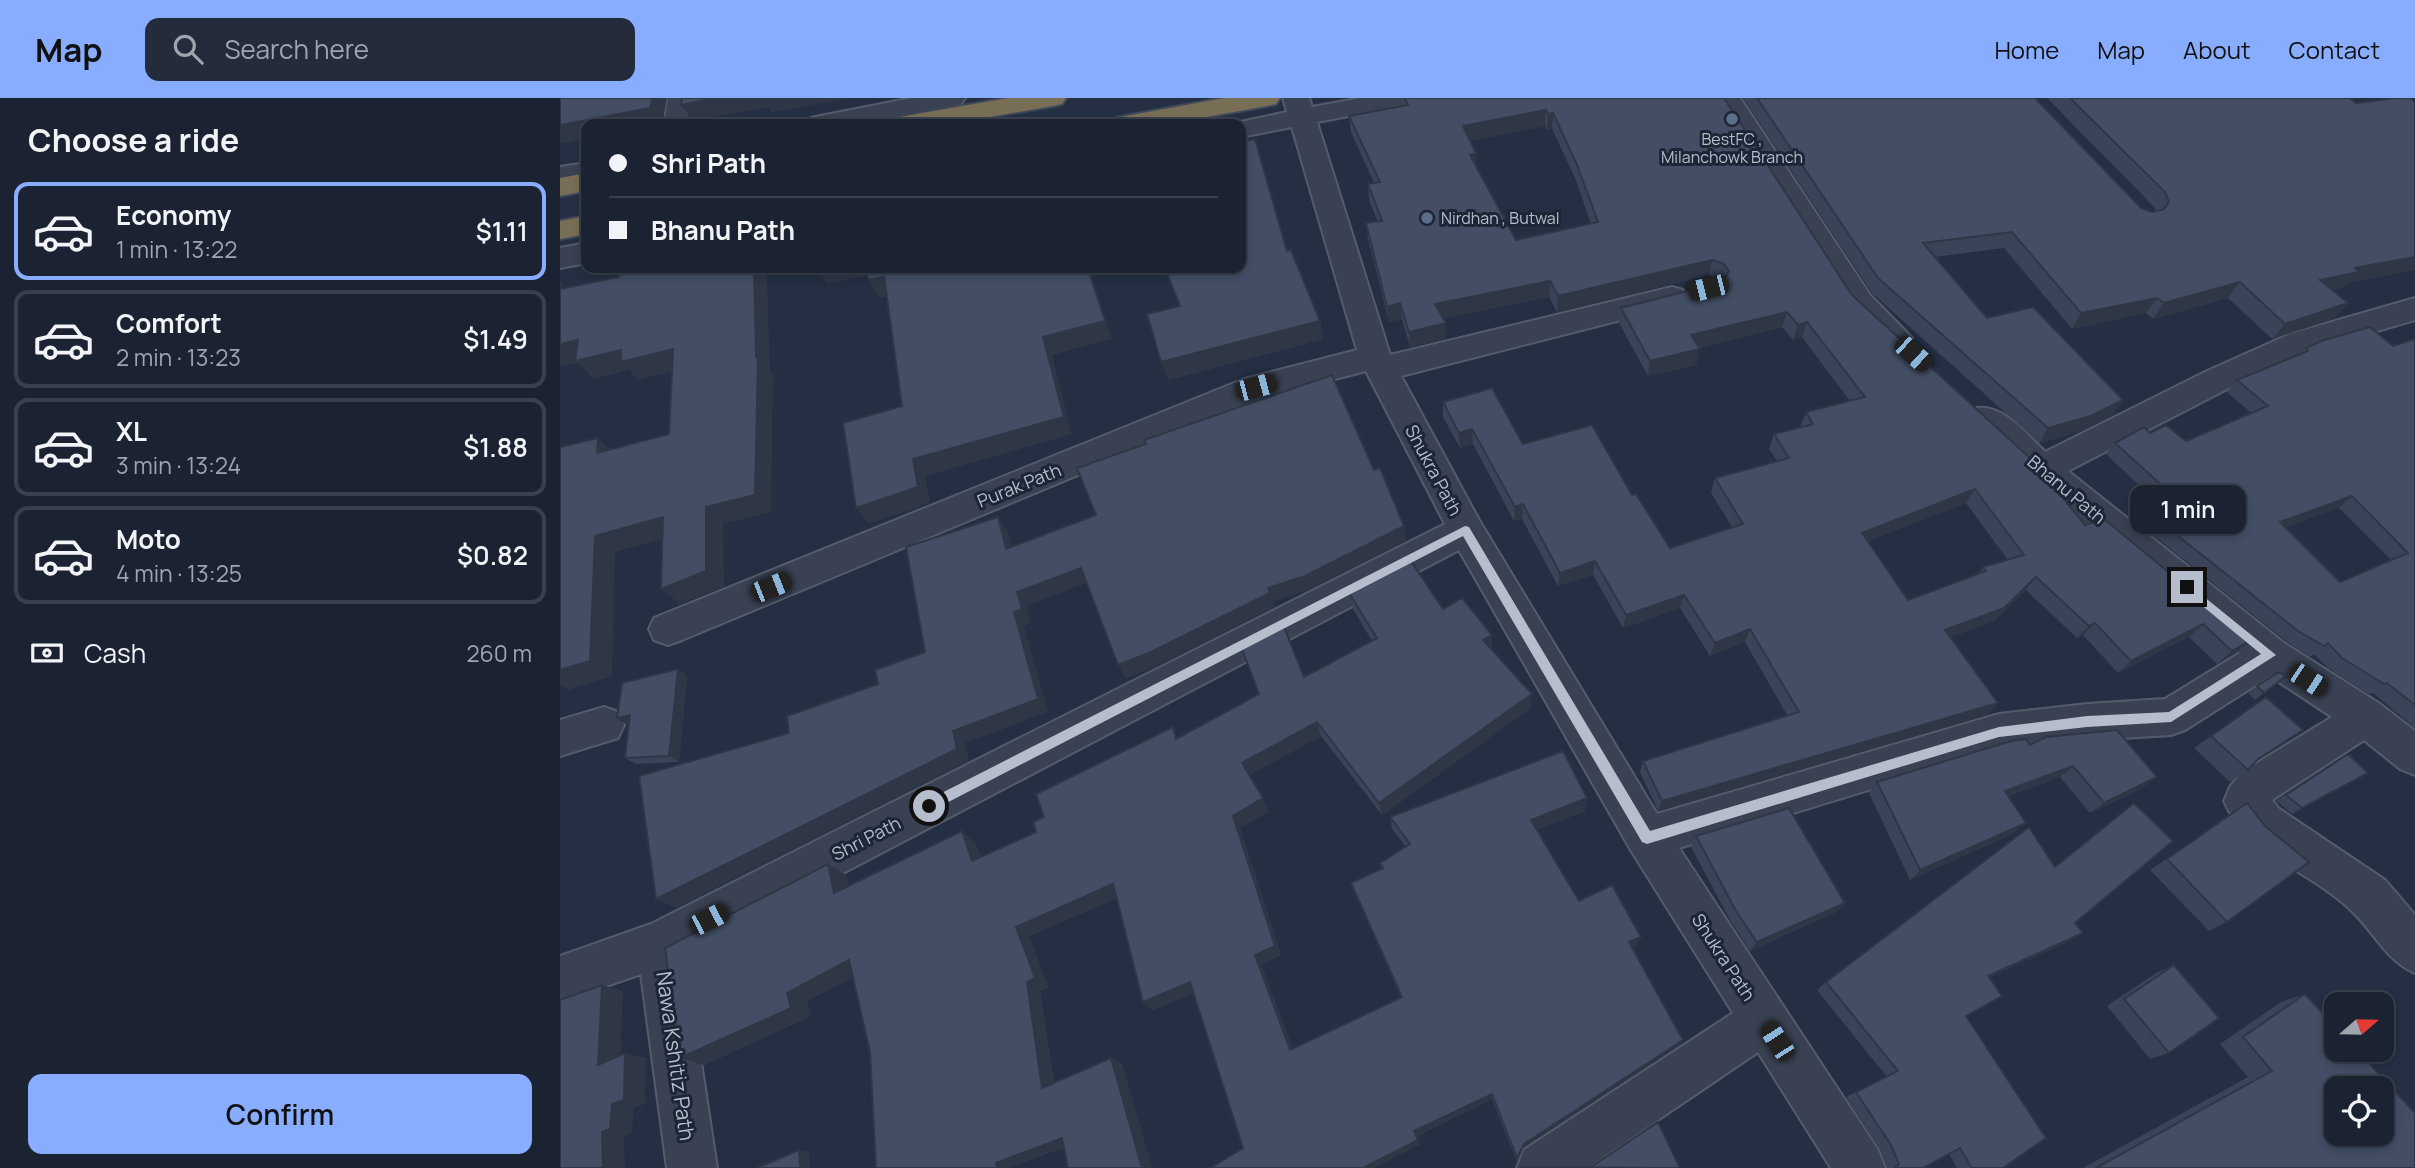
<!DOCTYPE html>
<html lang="en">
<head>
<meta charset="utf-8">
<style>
  :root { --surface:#1b2332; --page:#242b3a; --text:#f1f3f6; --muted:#a0a4ac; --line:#39404d; --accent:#89adfe }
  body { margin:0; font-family:Manrope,sans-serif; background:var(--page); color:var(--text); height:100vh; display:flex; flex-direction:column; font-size:26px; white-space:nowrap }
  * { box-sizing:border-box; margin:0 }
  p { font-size:23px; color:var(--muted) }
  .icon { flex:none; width:38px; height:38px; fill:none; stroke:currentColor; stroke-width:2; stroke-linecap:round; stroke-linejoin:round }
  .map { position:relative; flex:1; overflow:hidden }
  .side { display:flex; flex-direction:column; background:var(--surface); width:560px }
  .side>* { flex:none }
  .hud { position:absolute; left:21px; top:21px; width:665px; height:154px; border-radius:14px; box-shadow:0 4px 10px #0003,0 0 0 2px var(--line); display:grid; align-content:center; height:154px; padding:0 28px; background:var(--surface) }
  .needle { width:46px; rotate:70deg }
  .buttons { position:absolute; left:1764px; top:894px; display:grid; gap:14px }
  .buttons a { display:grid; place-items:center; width:70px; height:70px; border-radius:14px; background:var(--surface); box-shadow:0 4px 10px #0003,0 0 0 2px var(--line); font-size:35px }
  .end { position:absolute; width:32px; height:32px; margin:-16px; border:9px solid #b6bdcc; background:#111; box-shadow:0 0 0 4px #111 }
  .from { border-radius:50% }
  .bubble { position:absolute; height:49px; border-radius:14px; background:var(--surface); box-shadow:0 4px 10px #0003,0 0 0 2px var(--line); font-size:23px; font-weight:600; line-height:49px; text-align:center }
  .car { position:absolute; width:21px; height:42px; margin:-21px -10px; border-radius:9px; box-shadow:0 0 5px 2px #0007; background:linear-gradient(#222 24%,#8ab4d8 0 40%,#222 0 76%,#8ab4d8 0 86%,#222 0) }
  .hud b { display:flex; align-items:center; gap:24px; height:66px; font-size:26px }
  .hud b+b { border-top:2px solid var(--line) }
  .hud i { width:18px; height:18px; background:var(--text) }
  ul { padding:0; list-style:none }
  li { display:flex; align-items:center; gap:21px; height:98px; margin:0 14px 10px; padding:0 14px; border:4px solid var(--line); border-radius:14px }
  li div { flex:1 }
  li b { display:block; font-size:26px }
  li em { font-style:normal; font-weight:600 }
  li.active { border-color:var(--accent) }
  li>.icon { width:63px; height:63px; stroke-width:1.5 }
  h2 { padding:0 28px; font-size:32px; line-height:84px }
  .pay { display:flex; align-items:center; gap:18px; height:77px; padding:0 28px; font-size:26px }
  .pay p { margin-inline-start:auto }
  .cta { display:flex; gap:14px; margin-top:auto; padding:14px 28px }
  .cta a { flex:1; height:80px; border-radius:14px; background:var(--accent); color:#111; font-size:28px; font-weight:600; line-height:80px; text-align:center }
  header { display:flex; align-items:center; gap:42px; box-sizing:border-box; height:98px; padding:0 35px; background:var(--accent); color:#111 }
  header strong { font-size:33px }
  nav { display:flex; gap:38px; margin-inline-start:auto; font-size:24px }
  .search { width:490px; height:63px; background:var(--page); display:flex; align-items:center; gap:18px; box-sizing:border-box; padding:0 24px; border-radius:14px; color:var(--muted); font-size:26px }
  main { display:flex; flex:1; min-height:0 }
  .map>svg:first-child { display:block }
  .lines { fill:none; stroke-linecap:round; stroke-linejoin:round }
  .minor-casing { stroke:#545c6c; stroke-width:4 }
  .highway-casing { stroke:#404959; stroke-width:4 }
  .minor { fill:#394152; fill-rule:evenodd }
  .highway { fill:#786d55; fill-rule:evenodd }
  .wall { fill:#3a4357; fill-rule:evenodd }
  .shaded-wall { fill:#2f3747 }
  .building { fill:#434e65; stroke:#2f3747; stroke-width:2; fill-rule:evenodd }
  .route { fill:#b6bdcc }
  .service-dot { fill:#5c6f8a; stroke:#1d2637; stroke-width:2.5 }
  .labels { text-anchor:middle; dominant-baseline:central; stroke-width:6; stroke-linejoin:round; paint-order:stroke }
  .far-poi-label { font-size:16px; fill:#b6bdcc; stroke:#1d2637 }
  .street-label { font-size:18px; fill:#b6bdcc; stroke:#1d2637 }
  .near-street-label { font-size:21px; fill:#b6bdcc; stroke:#1d2637 }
</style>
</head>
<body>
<header>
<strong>Map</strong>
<div class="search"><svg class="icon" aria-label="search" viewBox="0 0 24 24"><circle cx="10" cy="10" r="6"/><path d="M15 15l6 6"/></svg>Search here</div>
<nav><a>Home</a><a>Map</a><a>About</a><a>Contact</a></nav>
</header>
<main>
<section class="side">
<h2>Choose a ride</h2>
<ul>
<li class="active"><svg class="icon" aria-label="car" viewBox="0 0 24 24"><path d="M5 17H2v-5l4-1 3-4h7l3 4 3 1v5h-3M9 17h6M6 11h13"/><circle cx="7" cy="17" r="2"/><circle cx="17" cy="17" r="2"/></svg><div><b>Economy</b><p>1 min · 13:22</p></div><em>$1.11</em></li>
<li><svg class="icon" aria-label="car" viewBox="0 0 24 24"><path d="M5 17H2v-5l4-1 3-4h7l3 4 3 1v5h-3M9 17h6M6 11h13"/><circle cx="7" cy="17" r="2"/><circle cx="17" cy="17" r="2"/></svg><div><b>Comfort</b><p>2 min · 13:23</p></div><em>$1.49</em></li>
<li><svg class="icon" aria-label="car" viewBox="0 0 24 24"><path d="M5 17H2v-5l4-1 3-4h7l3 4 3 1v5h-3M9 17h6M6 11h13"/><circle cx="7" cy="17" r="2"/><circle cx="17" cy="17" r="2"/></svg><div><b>XL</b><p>3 min · 13:24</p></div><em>$1.88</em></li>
<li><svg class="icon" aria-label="car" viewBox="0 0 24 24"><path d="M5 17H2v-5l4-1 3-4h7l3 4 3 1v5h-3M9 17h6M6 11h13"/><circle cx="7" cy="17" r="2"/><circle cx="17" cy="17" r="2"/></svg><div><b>Moto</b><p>4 min · 13:25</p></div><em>$0.82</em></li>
</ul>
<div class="pay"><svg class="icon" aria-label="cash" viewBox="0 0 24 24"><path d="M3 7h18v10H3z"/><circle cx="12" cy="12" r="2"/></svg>Cash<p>260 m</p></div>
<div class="cta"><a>Confirm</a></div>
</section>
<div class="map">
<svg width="1855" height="1070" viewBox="0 0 1855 1070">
  <rect width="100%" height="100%" fill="#242f43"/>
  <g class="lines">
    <defs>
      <path id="minor" d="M108,0H134L130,26H104Z
        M352,0H405L401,6L392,8L299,26H247L251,20L260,18Z
        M723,0H749L752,9L801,0H855L851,6L842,8L757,24L830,257L1112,189L1123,192L1127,199L1123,206L1112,209L841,278L919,422L1097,716L1439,616L1527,606L1605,601L1680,555L1470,380L1413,329L1408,320L1413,311C1441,303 1466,336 1485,354L1645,274L1730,236L1855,200V222L1752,252L1669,290L1508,373L1724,545L1820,606L1855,633V677L1840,671L1804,642L1712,702L1718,710L1825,782L1855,817V875C1827,863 1815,836 1794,815C1754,774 1688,758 1664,703L1670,689L1681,675L1772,619L1710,578L1625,632L1611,637L1527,642L1439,652L1119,750L1318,1052L1325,1070H1271L1198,954L1027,1070H957L964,1052L1173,915L1072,754L899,452L125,858L157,1070H107L81,876L0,904V858L91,826L885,426L806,273L705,299L122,542L108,547L94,542L89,531L94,520L684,281L797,252L732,29L681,39V26H671L727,14Z
        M1154,0H1180L1310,197L1352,240L1347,248L1336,251L1325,248L1288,211Z
        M26,65V81L0,87V69Z
        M26,145V165L0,170V150Z
        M44,609L58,614L64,627L58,640L0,658V622Z"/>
      <path id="highway" d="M448,0H506L502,6L493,8L389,26H332L336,20L345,18Z
        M664,0H720L716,6L707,8L608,26H553L557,20L566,18Z
        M26,75V93L0,98V80Z
        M26,118V136L0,141V123Z"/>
    </defs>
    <use href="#minor" class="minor-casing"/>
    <use href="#highway" class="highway-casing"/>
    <use href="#minor" class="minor"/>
    <use href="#highway" class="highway"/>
  </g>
  <path class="wall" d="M844,0H1164L1292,197L1525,427L1691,542L1676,555L1657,566L1629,539L1558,575L1523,537L1517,540L1466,492L1434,523L1390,539L1438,605L1428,617L1098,713L1080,674L1083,663L1227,617L1185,544L1150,558L1120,510L1063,530L1033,477L998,488L962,421L954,423L913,346L900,350L883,319V304L963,346L1072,397L1110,450L1172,429L1151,395L1155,380L1217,363L1209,351L1214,336L1240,329L1246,314L1290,303L1242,239L1233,242L1222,229L1139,250L1136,267L1088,278L1059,225L1061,210L1162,184L1160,180L1149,177L997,214L989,199L883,220L886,241L850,249L842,221L829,224L808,141L806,125L818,124L809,102L808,86L814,85L791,34L789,18L845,7ZM985,28L987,32L992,31L1016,82L1031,126L956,142L916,68L910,43ZM1406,405L1448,462L1423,469L1418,476L1348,502L1308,443Z
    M1183,0H1475L1581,110L1592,114L1596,113L1595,110L1487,0H1789L1796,5L1855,4V172L1790,184L1785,189L1772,192L1774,221L1712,241L1668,200L1593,221L1586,215L1512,231L1444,150L1375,159L1427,220L1563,302L1553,317L1521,333L1479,345L1312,195Z
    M727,153L760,223L763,241L608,282L619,208L604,170H681Z
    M1855,241V630L1813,595L1809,596L1768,570L1754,556L1750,559L1726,543L1574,422L1584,411L1599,406L1546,356L1555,345L1590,335L1626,343L1691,315L1667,294L1677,282L1741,256L1746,250L1833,248ZM1779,410L1831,462L1780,484L1725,429Z
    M789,495L883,511L932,537V552L971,610L822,717L761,638L689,677L709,713L680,730L721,857L701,866L733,951L841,900L795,795L791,785L821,771L820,765L846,749L832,731L830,719L1025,713L976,732L1019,803L1081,839L1076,848L1073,850L1123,942L1117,949L963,1050L957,1064L932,1001L857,1038L860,1046L814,1070H650L683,1050L633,895L593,912L583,904L557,800L469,838L488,889L480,893L494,985L551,960L562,966L592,1070H508L504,1049L451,1069L310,954L293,879L247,903L251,918L144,967L120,960L286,777L288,788L415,745L421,759L476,734L484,719L619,640L744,579L812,543L793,511Z
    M118,571L127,578L119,664L76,666L65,660L69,626L67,627L57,620Z
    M1726,578L1695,602L1688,595L1697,588Z
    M1651,638L1725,645L1696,663L1688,672L1670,684L1634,650Z
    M1470,647L1597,679L1582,690L1530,715L1500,679L1449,698L1454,735L1350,782L1309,695L1317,684Z
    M1778,662L1808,675L1732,716L1716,703Z
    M1574,705L1515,825L1508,844L1429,879L1406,918L1443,1070H1397L1389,1056L1363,1070H1326L1327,1069L1320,1051L1286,999L1327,979L1257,892L1266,884L1495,769Z
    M1687,705L1667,824L1649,833L1590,772Z
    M1136,738L1285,805L1276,814L1190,853L1170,822L1131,749Z
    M1614,867L1609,955L1590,961L1547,908L1596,875Z
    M1745,896L1855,1070H1523L1688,979L1660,946L1721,904Z"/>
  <path class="shaded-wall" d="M92,0H107L102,26H26V41L0,46V27Z
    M156,0H290L211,14L208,9L133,23L121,7Z
    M986,12L985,28L903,44V28Z
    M993,15L992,31L987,32L988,16Z
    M916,55V71L910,57Z
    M1855,159V172L1790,184L1785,189L1747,198L1760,182L1795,170Z
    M1152,162L1149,177L997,214L998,198Z
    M194,170H201L207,179L210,273L213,276L211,414L163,426L164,489L120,506L101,491L146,409L196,259Z
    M257,170H312L316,176L267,185Z
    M528,170H558L531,176L552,241L492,257L512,336L365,378L370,405L309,426L296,410L353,361L483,239Z
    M324,179L335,197L319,200L308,182Z
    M0,183L3,186L0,210Z
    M990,183L989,199L876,222L875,206Z
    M1680,184L1668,200L1593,221L1604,205Z
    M1597,200L1586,215L1512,231L1521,215Z
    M840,205L842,221L829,224L827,209Z
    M1788,205L1774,221L1712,241L1725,226Z
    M1227,214L1222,229L1128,253L1131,237Z
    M760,223L763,241L608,282L601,264Z
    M1247,224L1242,239L1233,242L1238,227Z
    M886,225V241L850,249L849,234Z
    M18,242L61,252L113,251L129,269L78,282L69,272L34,281L18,265L0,269V246Z
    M1140,251L1136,267L1088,278L1090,263Z
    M1563,302L1553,317L1521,333L1479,345L1488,330Z
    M912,331L913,346L900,350L899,335Z
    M38,340L57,357L37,355Z
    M1415,391L1406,405L1295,448L1302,435Z
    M1792,398L1779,410L1708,436L1720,424Z
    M963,406L962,421L954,423L955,409Z
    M103,419L121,436L55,454L52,578L8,592L0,587V572L35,438Z
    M438,419L448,434L456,465L446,451Z
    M844,428L846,443L748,492L713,504L715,509L598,567L566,581L558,567L708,490Z
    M1035,463L1033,477L998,488L1000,475Z
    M521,470L529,484L467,508L471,525L464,528L488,614L405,645L409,663L116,810L96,801L393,633L454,514L457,494Z
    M1476,479L1466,492L1434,523L1376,545L1385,532Z
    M1124,497L1120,510L1063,530L1066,517Z
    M1535,525L1523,537L1517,540L1529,528Z
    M1643,526L1629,539L1558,575L1571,563Z
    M1190,531L1185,544L1150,558L1155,545Z
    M932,537V552L923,542Z
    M1691,542L1676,555L1657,566L1672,553Z
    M118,571L127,578L119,664L109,658Z
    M972,596L971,610L822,717L819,705Z
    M1438,605L1428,617L1098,713L1102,703Z
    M70,617L80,623L67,627L57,620Z
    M757,624L761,638L688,678L682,665Z
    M1513,668L1500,679L1434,704L1445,693Z
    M1597,679L1582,690L1530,715L1544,705Z
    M703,700L709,713L680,730L721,857L701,866L736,959L730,952L695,857L673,718Z
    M1027,700L1025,713L970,734L971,722Z
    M1466,725L1454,735L1350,782L1360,772Z
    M402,733L415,745L426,774L412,763Z
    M268,766L286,777L292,806L274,795Z
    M553,786L564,797L469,838L488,889L480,893L495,996L482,990L456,829Z
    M1285,805L1276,814L1190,853L1197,844Z
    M1523,835L1508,844L1415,885L1428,878Z
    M1081,839L1076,848L1065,854L1069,844Z
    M289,862L307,871L247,903L251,918L144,967L120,960L227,895Z
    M630,884L638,893L593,912L583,904Z
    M42,887L63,893L60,972L38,967Z
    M1123,942L1117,949L963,1050L957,1064L964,1046Z
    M65,955L86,960L85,1006L74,1010L72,1035L64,1038L65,1070H43L42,1034L52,1006Z
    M551,960L562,966L592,1070H582Z
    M932,996V1001L857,1038L860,1046L814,1070H803L854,1033Z
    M502,1040L515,1044L451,1069V1070H437L436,1065Z
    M239,1052L249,1054L250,1070H240Z"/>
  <path class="building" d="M0,0H92L90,10L0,27Z
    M122,0H156L121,7Z
    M845,0H1164L1292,197L1471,361L1525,427L1544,421L1691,542L1672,553L1643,526L1571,563L1535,525L1529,528L1476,479L1444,510L1385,532L1438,605L1102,703L1083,663L1239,614L1190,531L1155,545L1124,497L1066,517L1035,463L1000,475L963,406L955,409L912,331L899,335L883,304L932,290L963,346L1032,327L1072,397L1076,396L1110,450L1183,426L1155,380L1229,360L1214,336L1253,326L1246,314L1305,299L1247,224L1238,227L1227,214L1131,237L1140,251L1090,263L1061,210L1163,184L1169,173L1163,165L1152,162L998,198L990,183L875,206L886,225L849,234L840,205L827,209L806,125L822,123L808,86L820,84L789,18L848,7ZM986,12L988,16L993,15L1017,67L1038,124L956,142L910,57L916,55L903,28ZM1415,391L1464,457L1423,469L1426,473L1348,502L1302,435Z
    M1197,0H1475L1581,110L1592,114L1604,111L1609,104L1605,94L1510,0H1789L1796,5L1836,0H1850L1855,4V159L1795,170L1799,174L1760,182L1788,205L1725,226L1680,184L1604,205L1597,200L1521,215L1452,134L1363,145L1427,220L1473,209L1563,302L1531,318L1488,330L1318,180Z
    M695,41L727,153L731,152L760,223L601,264L587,216L620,208L605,170H681V43Z
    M60,170H194L196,259L198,258L195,397L146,409V473L101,491L103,419L35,438L30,563L0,572V349L38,340L37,355L109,336L113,251L61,264V252L15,263L18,242L0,246V191L59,179Z
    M306,170H528L545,223L483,239L504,319L353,361L358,389L296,410L283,325L342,308L324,179L308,182Z
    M1810,229L1833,248L1855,241V607L1827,585L1824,586L1782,560L1768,545L1764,548L1738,533L1584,411L1616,400L1555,345L1584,329L1590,335L1606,327L1626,343L1708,308L1677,282L1748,253L1746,250L1764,242ZM1792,398L1848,455L1780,484L1720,424Z
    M772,277L814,372L820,370L844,428L745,478L708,490L710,495L591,554L558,567L521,470L457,494L462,511L454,514L478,601L393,633L397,651L96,801L79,678L229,635L227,618L318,586L315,572L365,554L346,449L438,419L446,451L536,417L517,370L586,346L584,342Z
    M851,463L883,511L902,500L932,537L923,542L972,596L819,705L757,624L682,665L703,700L673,718L715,848L695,857L730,952L842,899L791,785L823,770L820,765L850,746L830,719L1003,653L1027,700L971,722L1019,803L1052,787L1081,839L1069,844L1123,942L964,1046L957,1060L932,996L854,1033L858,1042L803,1070H650L683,1050L630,884L583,904L553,786L456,829L475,880L467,884L482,990L551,960L582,1070H508L502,1040L436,1065L437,1070H316L310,954L289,862L227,895L231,910L120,960L105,850L268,766L274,795L402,733L412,763L476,734L473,724L484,719L476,696L613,629L616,641L699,596L682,551L724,529L744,579L817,540L789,495Z
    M118,571L109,658L65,660L70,617L57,620L62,585Z
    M1719,574L1726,578L1704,595L1697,588Z
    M1706,599L1743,632L1698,661L1688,672L1651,638Z
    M1557,632L1597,679L1544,705L1513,668L1445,693L1466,725L1360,772L1317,684L1451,643L1466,641L1470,647L1486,639Z
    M1788,656L1808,675L1742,710L1726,697Z
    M1574,705L1613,743L1515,825L1523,835L1428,878L1442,898L1406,918L1486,1040L1443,1070H1412L1400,1050L1363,1070H1335L1339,1066L1331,1047L1296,994L1338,973L1266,884L1469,729L1495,769Z
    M1687,705L1706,729L1749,764L1667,824L1607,761Z
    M1229,710L1285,805L1197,844L1176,813L1136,738Z
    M1614,867L1659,920L1609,955L1564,901Z
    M42,887L38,967L65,955L64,1002L52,1006L50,1031L42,1034L43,1070H0V902Z
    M1745,896L1776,930V952H1797L1855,1015V1070H1536L1712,973L1683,939ZM1776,990H1822V1036H1776Z
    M1098,1024L1120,1070L961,1069H1031Z
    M239,1052L240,1070H197Z"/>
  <path class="route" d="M905,428L909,429L1090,733L1439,629L1527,618L1609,614L1701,556L1623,492L1621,489L1627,485L1716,557L1611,624L1527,629L1439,639L1087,746L1082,744L903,438L373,712H364V704Z"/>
  <g class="service-dot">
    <circle cx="1172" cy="21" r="7"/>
    <circle cx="867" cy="120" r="7"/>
  </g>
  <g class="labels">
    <g class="far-poi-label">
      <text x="1172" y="41">BestFC ,<tspan x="1172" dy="18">Milanchowk Branch</tspan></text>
      <text x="881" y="120" text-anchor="start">Nirdhan , Butwal</text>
    </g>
    <g class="street-label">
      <text transform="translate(874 372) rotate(62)">Shukra Path</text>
      <text transform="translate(459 387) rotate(-22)">Purak Path</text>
      <text transform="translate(1507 391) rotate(40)">Bhanu Path</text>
      <text transform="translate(306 740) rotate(-27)">Shri Path</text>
      <text transform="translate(1164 859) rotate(57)">Shukra Path</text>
    </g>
    <g class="near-street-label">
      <text transform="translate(116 958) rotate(82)">Nawa Kshitiz Path</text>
    </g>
  </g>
</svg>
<div class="buttons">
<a><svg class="needle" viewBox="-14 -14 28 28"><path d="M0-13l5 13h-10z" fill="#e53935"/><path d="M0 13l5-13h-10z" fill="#a0a4ac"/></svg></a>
<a><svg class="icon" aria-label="locate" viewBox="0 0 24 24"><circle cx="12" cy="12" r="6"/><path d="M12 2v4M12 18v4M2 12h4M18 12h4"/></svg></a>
</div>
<i class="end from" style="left:369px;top:708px"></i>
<i class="end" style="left:1627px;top:489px"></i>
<div class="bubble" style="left:1570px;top:387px;width:116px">1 min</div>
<i class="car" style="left:1148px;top:190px;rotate:256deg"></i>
<i class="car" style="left:1353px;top:256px;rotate:132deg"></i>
<i class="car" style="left:696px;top:289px;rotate:75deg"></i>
<i class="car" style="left:211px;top:489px;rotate:68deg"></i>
<i class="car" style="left:1748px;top:582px;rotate:123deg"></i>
<i class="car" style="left:149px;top:821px;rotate:63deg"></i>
<i class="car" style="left:1217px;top:943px;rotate:327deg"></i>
<div class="hud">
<b><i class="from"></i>Shri Path</b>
<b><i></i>Bhanu Path</b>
</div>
</div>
</main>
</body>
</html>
